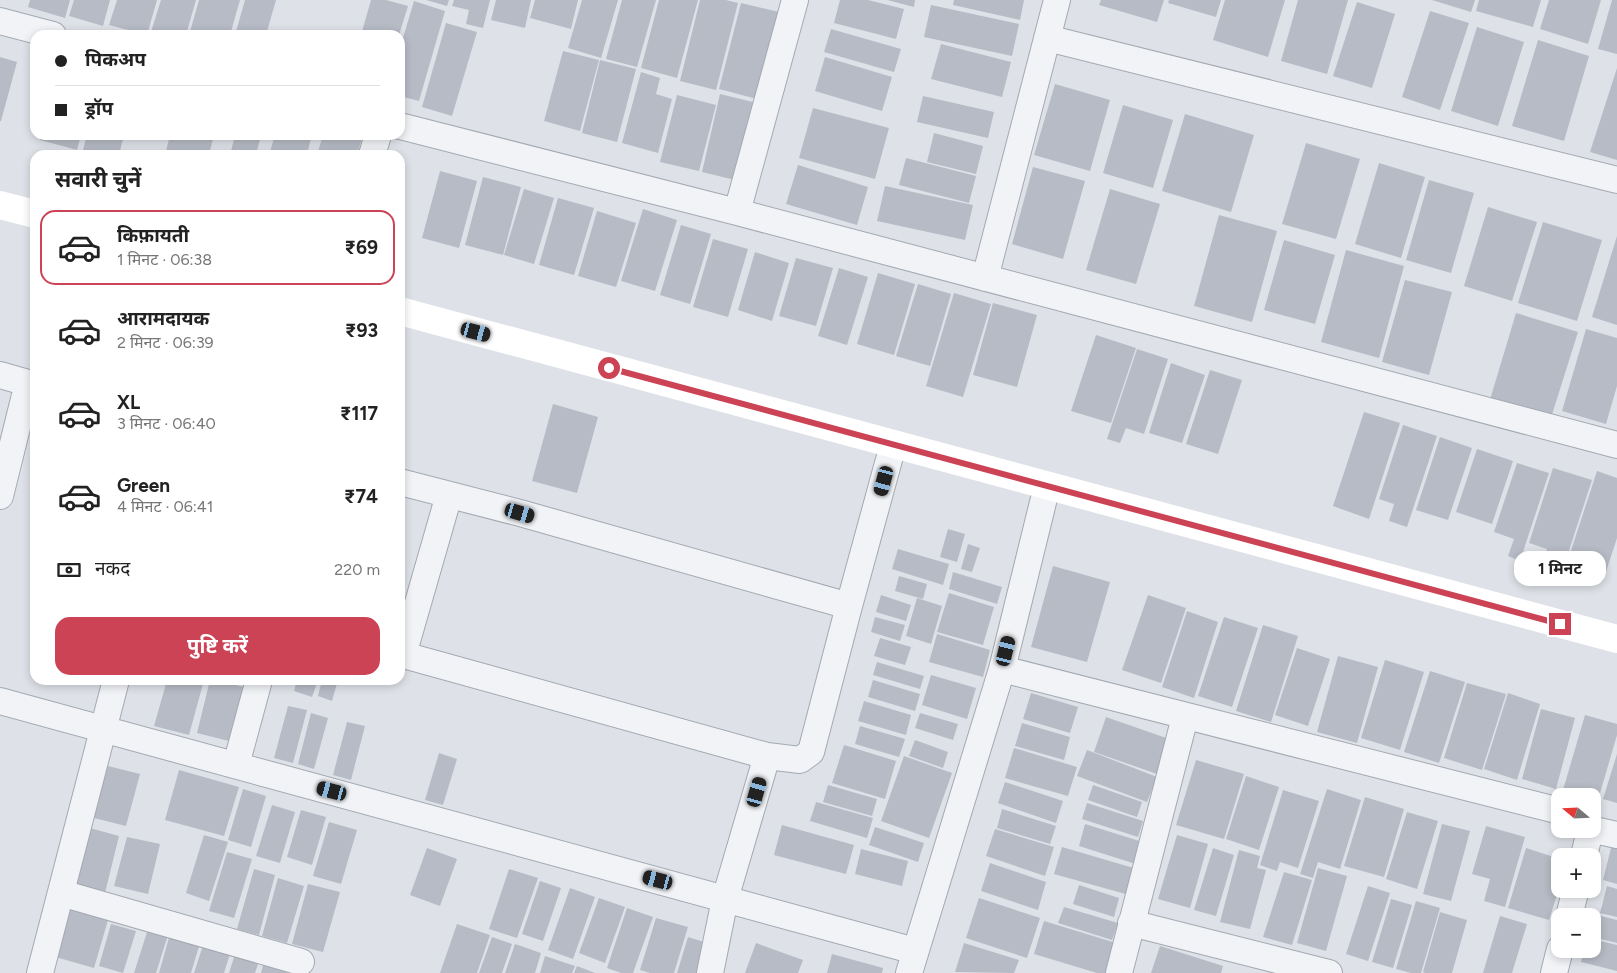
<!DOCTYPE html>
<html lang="hi">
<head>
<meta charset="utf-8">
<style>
  :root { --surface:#fff; --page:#f2f2f2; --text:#222; --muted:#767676; --line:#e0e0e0; --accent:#cd4356 }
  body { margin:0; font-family:Figtree,"Noto Sans Devanagari",sans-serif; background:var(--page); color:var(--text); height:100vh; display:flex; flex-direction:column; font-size:19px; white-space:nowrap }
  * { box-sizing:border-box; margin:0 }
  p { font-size:16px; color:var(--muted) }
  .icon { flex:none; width:28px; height:28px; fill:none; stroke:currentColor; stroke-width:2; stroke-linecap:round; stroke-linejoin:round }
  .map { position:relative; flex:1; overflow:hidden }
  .panel { position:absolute; left:30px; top:150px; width:375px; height:535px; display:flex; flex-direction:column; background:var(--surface); border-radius:15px; box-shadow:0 2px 8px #0003 }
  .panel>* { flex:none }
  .guide { position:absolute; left:30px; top:30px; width:375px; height:110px; border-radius:15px; box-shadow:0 2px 8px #0003; display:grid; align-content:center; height:110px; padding:0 25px; background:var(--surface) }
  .needle { width:32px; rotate:289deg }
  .buttons { position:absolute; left:1551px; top:788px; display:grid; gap:10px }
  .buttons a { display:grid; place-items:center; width:50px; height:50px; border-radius:10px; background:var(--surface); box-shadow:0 2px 8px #0003; font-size:25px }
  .end { position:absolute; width:22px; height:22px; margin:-11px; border:6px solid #cd4356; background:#fff; box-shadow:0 0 0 2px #fff }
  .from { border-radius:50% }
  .bubble { position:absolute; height:35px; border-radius:15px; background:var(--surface); box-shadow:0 2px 8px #0003; font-size:16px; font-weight:700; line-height:35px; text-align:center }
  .car { position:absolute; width:15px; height:30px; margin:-15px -8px; border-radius:6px; box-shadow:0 0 4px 1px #0007; background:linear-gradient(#222 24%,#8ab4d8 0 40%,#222 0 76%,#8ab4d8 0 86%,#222 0) }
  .guide b { display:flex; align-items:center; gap:18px; height:48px; font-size:19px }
  .guide b+b { border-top:1px solid var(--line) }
  .guide i { width:12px; height:12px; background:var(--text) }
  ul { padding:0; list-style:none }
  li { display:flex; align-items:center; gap:15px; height:75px; margin:0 10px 8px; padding:0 15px; border:2px solid transparent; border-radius:15px }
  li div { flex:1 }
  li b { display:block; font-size:19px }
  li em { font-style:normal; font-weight:700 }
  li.active { border-color:var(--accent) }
  li>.icon { width:45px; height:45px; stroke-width:1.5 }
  h2 { padding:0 25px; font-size:22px; line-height:60px }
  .pay { display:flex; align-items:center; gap:12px; height:55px; padding:0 25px; font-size:19px }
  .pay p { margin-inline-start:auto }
  .button { display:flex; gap:10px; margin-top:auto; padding:10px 25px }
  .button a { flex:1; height:58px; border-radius:15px; background:var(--accent); color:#fff; font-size:20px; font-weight:700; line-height:58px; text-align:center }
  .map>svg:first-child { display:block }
  .building { fill:#b6bbc5 }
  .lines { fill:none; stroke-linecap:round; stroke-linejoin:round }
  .street-casing { stroke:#a3a9b2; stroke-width:28 }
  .street { stroke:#f1f3f6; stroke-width:26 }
  .secondary { stroke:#fff; stroke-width:28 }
  .route { stroke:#cd4356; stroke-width:6 }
</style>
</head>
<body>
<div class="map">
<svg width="1617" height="973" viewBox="0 0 1617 973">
  <rect width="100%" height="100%" fill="#dee2e8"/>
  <path class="building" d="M30,0H70L65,18L28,7Z
    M74,0H110L103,26L69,16Z
    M117,0H157L147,35L109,25Z
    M161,0H196L186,35H150Z
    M199,0H240L230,35H189Z
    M245,0H276L266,35H235Z
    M371,0H386L408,6L399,35H361Z
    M426,0H449L447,6Z
    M454,0H490L483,28L466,24L469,10L452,6Z
    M496,0H531L525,28L491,20Z
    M535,0H578L571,29L530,18Z
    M582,0H618L601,58L568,48Z
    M622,0H656L637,67L606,59Z
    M659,0H698L677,78L641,68Z
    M700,0H726L738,3L716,90L680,81Z
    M840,0H868L904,9L896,39L834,23Z
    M887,0H915L914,7Z
    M954,0H1024L1020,20L953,5Z
    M1101,0H1164L1157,22L1099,5Z
    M1169,0H1221L1216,17L1168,3Z
    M1225,0H1285L1268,57L1213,40Z
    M1298,0H1348L1327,74L1281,61Z
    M1432,0H1475L1471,12Z
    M1479,0H1541L1533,27L1476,11Z
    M1549,0H1601L1588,44L1540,29Z
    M1612,0H1617V54L1598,49Z
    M414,1L445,11L419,101L400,96V48Z
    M1357,2L1395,14L1372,88L1333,76Z
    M741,3L779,12L757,99L719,89Z
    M931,5L1019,24L1012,56L924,37Z
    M1430,11L1469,23L1440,110L1402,97Z
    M446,23L477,32L452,116L422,107Z
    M1477,27L1524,42L1498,126L1451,111Z
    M831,29L901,49L894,72L824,52Z
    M1538,40L1589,56L1564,141L1512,126Z
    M941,44L1011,62L1002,97L931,79Z
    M563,51L599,60L580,131L544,121Z
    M0,57L17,62L1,121H0Z
    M825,57L892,77L882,111L815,91Z
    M600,60L636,69L617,142L582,133Z
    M1617,68V160L1590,152Z
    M641,72L660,78L656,94L672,99L658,153L622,143Z
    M1055,84L1110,100L1090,171L1034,155Z
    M720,94L757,103L739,181L702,172Z
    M677,95L716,105L699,171L660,162Z
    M923,96L994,112L988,138L917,122Z
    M1123,105L1173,120L1153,188L1103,173Z
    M813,108L889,128L875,179L799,158Z
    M1185,114L1254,135L1231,212L1162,191Z
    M934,133L983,146L976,174L927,162Z
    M41,135H81L77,150L40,140Z
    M87,135H124L119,155H102L83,150Z
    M170,135H214L209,155H165Z
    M235,135H261L256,155H230Z
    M275,135H299L311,138L307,155H269Z
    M323,135H353L362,138L357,155H317Z
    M1306,143L1360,159L1336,239L1282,224Z
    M906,158L976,176L969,203L899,185Z
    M1379,163L1425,177L1401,258L1355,244Z
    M798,165L868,187L857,225L786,204Z
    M1033,167L1085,181L1063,259L1012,244Z
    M440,171L477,181L459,248L422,238Z
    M483,177L521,187L503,255L465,245Z
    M1429,180L1474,193L1451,273L1406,260Z
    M885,186L973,205L965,240L877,221Z
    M524,189L554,198L534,264L504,255Z
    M1110,189L1160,204L1136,284L1086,270Z
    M558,198L594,208L574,275L539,265Z
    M1488,207L1537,222L1512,301L1464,286Z
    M643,209L677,220L655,291L621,281Z
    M597,211L636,223L616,287L578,276Z
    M1219,215L1277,231L1252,322L1194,306Z
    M1543,222L1602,240L1577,321L1518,303Z
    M681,225L711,234L690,304L660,295Z
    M1617,236V325L1592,317Z
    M713,239L748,249L728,317L693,307Z
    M1284,240L1335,255L1315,324L1264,310Z
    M1346,250L1404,266L1379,358L1321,342Z
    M755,252L789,263L772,321L738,310Z
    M796,258L833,268L816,326L779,316Z
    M839,268L868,277L847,345L818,336Z
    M878,273L915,284L894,355L857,344Z
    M1405,280L1452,292L1429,375L1382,362Z
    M918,284L951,294L930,366L896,356Z
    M954,293L991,304L963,397L926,386Z
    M993,303L1037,315L1017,387L973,375Z
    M1516,313L1578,332L1550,421L1489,403Z
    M1586,329L1617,338V386L1606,424L1562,411Z
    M1096,335L1136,348L1111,423L1071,411Z
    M1137,349L1168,359L1144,434L1126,428L1120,443L1107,439Z
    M1171,363L1205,375L1182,443L1149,433Z
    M1210,370L1242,380L1218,454L1186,444Z
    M553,404L598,417L577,493L532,481Z
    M1364,412L1400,423L1369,519L1333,506Z
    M1403,425L1437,436L1407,527L1389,521L1394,504L1379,499Z
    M1440,437L1472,448L1448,520L1416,510Z
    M1477,449L1513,461L1492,524L1456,512Z
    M1517,463L1549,473L1520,561L1508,556L1514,539L1494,532Z
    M1553,468L1592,480L1562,572L1542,565L1547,549L1529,543Z
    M1597,471L1617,478V538L1603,581L1565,569Z
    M948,529L965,534L957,562L940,557Z
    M968,544L980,548L972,572L961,569Z
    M898,549L949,564L943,585L892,569Z
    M1053,566L1110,582L1087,662L1031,647Z
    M953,572L1002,587L997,604L949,589Z
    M899,576L927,584L923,599L895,591Z
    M949,593L994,607L983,645L937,632Z
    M881,595L911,605L906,621L876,612Z
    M1148,595L1186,608L1161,683L1122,670Z
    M917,598L942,606L931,644L906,636Z
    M1187,611L1218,622L1194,698L1162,687Z
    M875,617L905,625L900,641L871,632Z
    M1224,617L1258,628L1232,707L1198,696Z
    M1263,625L1298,636L1271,722L1236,711Z
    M937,634L990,650L983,677L929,662Z
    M880,638L911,647L905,665L874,656Z
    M1297,648L1330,659L1308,726L1275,715Z
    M1338,656L1378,667L1357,743L1317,732Z
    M1385,660L1424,672L1400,750L1361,738Z
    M877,662L924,676L920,689L873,675Z
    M1430,671L1465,682L1439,763L1404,752Z
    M931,675L976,688L967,719L922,705Z
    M167,680H204L189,735L154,726Z
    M210,680H217L247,688L233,742L197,733Z
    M297,680H318L312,697L294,691Z
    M322,680H338L332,701L318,696Z
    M873,680L920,694L915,711L868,697Z
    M1467,683L1506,694L1482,770L1444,758Z
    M1031,693L1078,707L1070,733L1023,719Z
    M1508,693L1540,704L1517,780L1484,769Z
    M864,701L911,715L906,735L858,721Z
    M288,706L307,710L293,763L274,758Z
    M1541,709L1575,718L1556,789L1522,779Z
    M311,713L328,718L314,769L298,764Z
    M920,713L958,724L953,740L915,728Z
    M1585,715L1617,724V735L1598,800L1592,799V796H1584L1563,790Z
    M1106,717L1169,739L1157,774L1094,752Z
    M347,722L365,726L351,780L333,775Z
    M1022,723L1070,737L1064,760L1015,746Z
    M860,726L905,739L899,757L855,744Z
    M915,740L948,752L943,768L909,756Z
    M844,745L896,761L885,799L832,783Z
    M1014,748L1077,767L1068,796L1005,778Z
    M1087,750L1157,777L1147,802L1077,776Z
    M439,753L457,759L443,805L425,800Z
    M1617,754V803L1603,799Z
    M904,756L952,773L929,838L881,821Z
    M1196,760L1244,774L1224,839L1176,825Z
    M100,764L140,774L126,826L86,816Z
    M179,770L239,787L224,836L165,820Z
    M1246,776L1279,787L1259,850L1226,839Z
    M1005,782L1063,801L1056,823L998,803Z
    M828,785L877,799L872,816L823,802Z
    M1093,785L1142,802L1137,817L1088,800Z
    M243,789L266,796L251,847L228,840Z
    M1327,789L1361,800L1340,869L1318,862L1313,878L1300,874Z
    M1283,790L1319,801L1298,868L1280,862L1277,871L1260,865Z
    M1365,797L1404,809L1384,877L1344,866Z
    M816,802L873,818L867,838L810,821Z
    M1087,803L1143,821L1138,837L1082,819Z
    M272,805L295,812L280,863L256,856Z
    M1002,809L1056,826L1050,844L997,828Z
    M301,810L326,817L312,865L287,857Z
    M1407,812L1438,821L1417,889L1386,879Z
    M329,822L357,830L341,884L313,876Z
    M1085,824L1149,844L1142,866L1079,846Z
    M1442,824L1470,831L1451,901L1423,894Z
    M782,825L854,845L846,874L774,855Z
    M1486,826L1525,837L1505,907L1484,901L1490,879L1472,874Z
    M86,827L119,836L105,893L71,884Z
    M875,827L924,843L918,862L869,845Z
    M995,829L1054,847L1045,876L986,856Z
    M204,835L228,842L209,901L186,893Z
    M1177,835L1208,844L1190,908L1158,899Z
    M127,837L160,844L148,894L114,886Z
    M1612,844L1617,845V884L1603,880Z
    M1062,847L1137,869L1129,895L1054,874Z
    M427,848L457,859L440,906L410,895Z
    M1213,848L1234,855L1216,916L1194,910Z
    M1526,848L1560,859V885L1549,920L1508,908Z
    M861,849L908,861L902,886L855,874Z
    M1239,850L1260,856L1257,868L1266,870L1250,929L1220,922Z
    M227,852L252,859L234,918L209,911Z
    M990,863L1046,882L1038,910L981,891Z
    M1318,868L1347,876L1326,951L1297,943Z
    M254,869L275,875L259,935L237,929Z
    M509,869L538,878L517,938L489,929Z
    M1284,872L1312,880L1292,945L1263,937Z
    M278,878L304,886L287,943L262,936Z
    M540,881L561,888L543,941L522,934Z
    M308,884L340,892L323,952L292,944Z
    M1079,885L1119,898L1114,917L1073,904Z
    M1368,886L1390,893L1368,961L1346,954Z
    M1607,886L1617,889V917L1600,913Z
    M570,888L595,897L573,959L548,950Z
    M599,898L625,907L605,963L579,953Z
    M979,898L1040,918L1027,958L966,938Z
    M1391,899L1412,905L1393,968L1372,962Z
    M1416,901L1440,908L1421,973H1411L1396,969Z
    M1064,907L1118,923L1112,940L1058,923Z
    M66,908L108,920L94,968L52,956Z
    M627,908L653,917L633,973H621L607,968Z
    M1440,912L1467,920L1452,973H1425L1423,972Z
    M1597,915L1617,920V943L1592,937Z
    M1500,916L1527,924L1512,973H1483Z
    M656,918L688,927L674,973H650L640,970Z
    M1044,921L1116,943L1107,973H1097L1034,954Z
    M111,924L136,931L123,973L99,966Z
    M457,924L490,935L477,973H440Z
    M148,929L168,935L156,973H134Z
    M170,934L200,943L191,973H159Z
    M206,936L233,944L224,973H194Z
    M492,937L512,944L502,973H479Z
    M688,937L714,945L706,973H677Z
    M1592,939L1617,945V971L1581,962L1584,949H1592Z
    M756,943L803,960L798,973H745Z
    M964,943L1019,960L1014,973L955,972Z
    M515,944L541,953L535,973H505Z
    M1160,946L1223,966L1221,973H1151Z
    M237,948L261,955L255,973H229Z
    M832,954L883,968L882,973H827Z
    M545,956L575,966L572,973H540Z
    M264,961L288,969L287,973H261Z
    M577,966L595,973H574Z"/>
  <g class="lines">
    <defs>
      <path id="street" d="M0,21L53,35
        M1047,38L1617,180
        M400,126L737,212L1617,445
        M372,155L378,135
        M737,212L795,0
        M985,278L1057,0
        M0,375L35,385
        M400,482L520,513L849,606L811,752L800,760L767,756L400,654
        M0,496L28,383
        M849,606L893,445
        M403,655L449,495
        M1002,669L1560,811
        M0,701L915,951
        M236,765L259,680
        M1590,829L1617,835
        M1584,856L1590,830
        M61,893L301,962
        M1569,916L1576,889
        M1131,923L1329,973
        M40,973L116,680
        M710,973L725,899L767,756
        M909,973L1002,669L1047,486
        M1119,973L1185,717
        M1554,973L1560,949"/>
    </defs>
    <use href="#street" class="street-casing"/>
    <use href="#street" class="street"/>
    <path class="secondary" d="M0,205L35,214
      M400,311L1617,639"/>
  </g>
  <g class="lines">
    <path class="route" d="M609,368L1560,624"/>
  </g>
</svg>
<div class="buttons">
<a><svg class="needle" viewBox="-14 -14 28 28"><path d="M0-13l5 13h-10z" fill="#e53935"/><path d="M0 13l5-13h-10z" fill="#767676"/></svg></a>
<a>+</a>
<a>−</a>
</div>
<i class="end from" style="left:609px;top:368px"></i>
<i class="end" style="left:1560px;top:624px"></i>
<div class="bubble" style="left:1514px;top:551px;width:92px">1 मिनट</div>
<i class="car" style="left:476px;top:332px;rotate:105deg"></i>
<i class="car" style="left:884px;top:481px;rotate:195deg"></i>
<i class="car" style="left:520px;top:513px;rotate:106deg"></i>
<i class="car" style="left:1006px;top:651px;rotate:14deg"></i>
<i class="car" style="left:332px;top:791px;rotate:285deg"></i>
<i class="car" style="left:757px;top:792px;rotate:16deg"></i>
<i class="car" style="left:658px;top:880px;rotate:285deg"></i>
<div class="guide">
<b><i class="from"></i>पिकअप</b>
<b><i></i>ड्रॉप</b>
</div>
<section class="panel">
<h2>सवारी चुनें</h2>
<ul>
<li class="active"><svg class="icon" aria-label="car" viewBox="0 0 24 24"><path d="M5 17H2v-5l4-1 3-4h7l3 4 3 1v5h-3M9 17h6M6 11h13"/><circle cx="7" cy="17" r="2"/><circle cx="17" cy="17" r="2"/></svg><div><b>किफ़ायती</b><p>1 मिनट · 06:38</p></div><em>₹69</em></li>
<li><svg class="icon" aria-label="car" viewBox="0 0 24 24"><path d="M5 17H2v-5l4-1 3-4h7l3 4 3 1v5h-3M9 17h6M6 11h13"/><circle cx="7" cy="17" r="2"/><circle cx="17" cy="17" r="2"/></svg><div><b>आरामदायक</b><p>2 मिनट · 06:39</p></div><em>₹93</em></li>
<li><svg class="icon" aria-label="car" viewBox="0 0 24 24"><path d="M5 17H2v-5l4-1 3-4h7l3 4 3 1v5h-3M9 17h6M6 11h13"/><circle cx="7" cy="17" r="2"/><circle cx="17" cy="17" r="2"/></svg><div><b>XL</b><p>3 मिनट · 06:40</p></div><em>₹117</em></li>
<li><svg class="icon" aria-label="car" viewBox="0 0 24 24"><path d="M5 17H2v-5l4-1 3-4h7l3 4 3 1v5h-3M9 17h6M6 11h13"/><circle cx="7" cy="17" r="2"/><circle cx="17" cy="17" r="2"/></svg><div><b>Green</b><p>4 मिनट · 06:41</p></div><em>₹74</em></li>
</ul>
<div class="pay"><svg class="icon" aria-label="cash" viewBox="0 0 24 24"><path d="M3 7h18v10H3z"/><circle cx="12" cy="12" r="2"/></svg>नकद<p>220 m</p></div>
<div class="button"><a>पुष्टि करें</a></div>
</section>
</div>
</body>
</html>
